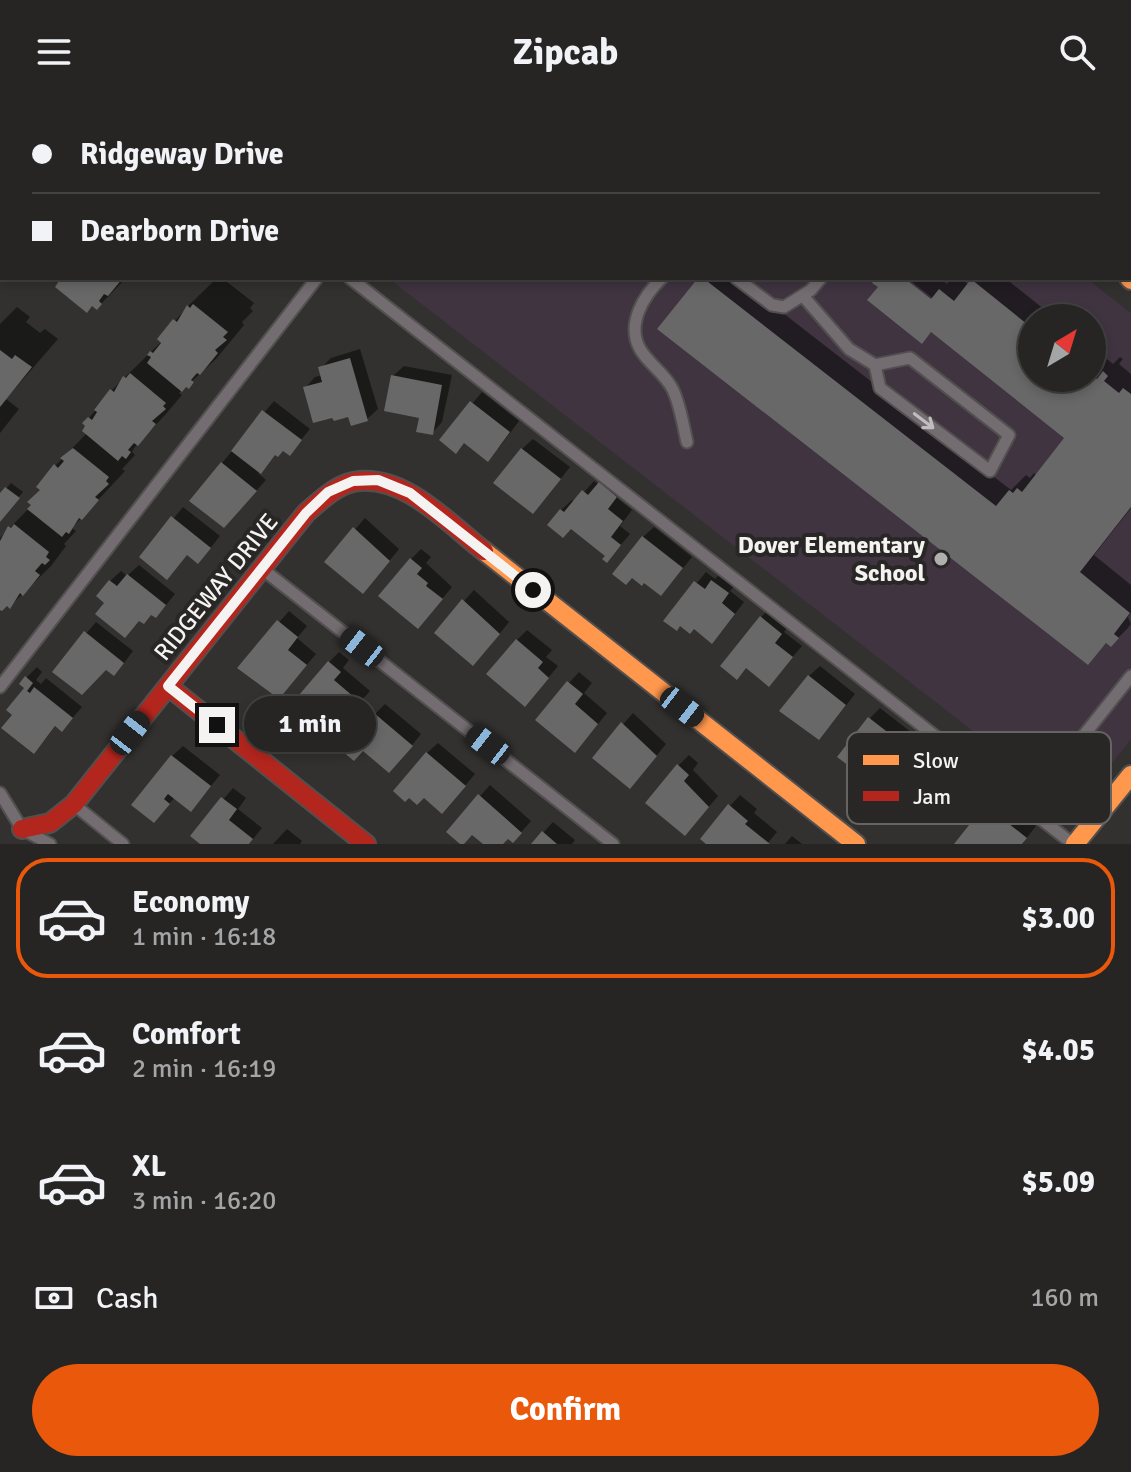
<!DOCTYPE html>
<html lang="en">
<head>
<meta charset="utf-8">
<style>
  :root { --surface:#262524; --page:#2e2d2c; --text:#f1f3f6; --muted:#a4a5a6; --line:#424241; --accent:#ea580c }
  body { margin:0; font-family:Signika,sans-serif; background:var(--page); color:var(--text); height:100vh; display:flex; flex-direction:column; font-size:30px; white-space:nowrap }
  * { box-sizing:border-box; margin:0 }
  p { font-size:26px; color:var(--muted) }
  .icon { flex:none; width:44px; height:44px; fill:none; stroke:currentColor; stroke-width:2; stroke-linecap:round; stroke-linejoin:round }
  .map { position:relative; height:740px; overflow:hidden }
  .sheet { display:flex; flex-direction:column; background:var(--surface); flex:1 }
  .sheet>* { flex:none }
  .top-card { position:absolute; left:0px; top:0px; width:1132px; height:176px; box-shadow:0 4px 12px #0003,0 0 0 2px var(--line); display:grid; align-content:center; height:176px; padding:0 32px; background:var(--surface) }
  .needle { width:52px; rotate:38deg }
  .buttons { position:absolute; left:1018px; top:200px; display:grid; gap:16px }
  .buttons a { display:grid; place-items:center; width:88px; height:88px; border-radius:50%; background:var(--surface); box-shadow:0 4px 12px #0003,0 0 0 2px var(--line); font-size:40px }
  .end { position:absolute; width:36px; height:36px; margin:-18px; border:10px solid #f5f3f2; background:#111; box-shadow:0 0 0 4px #111 }
  .from { border-radius:50% }
  .bubble { position:absolute; height:56px; border-radius:28px; background:var(--surface); box-shadow:0 4px 12px #0003,0 0 0 2px var(--line); font-size:26px; font-weight:700; line-height:56px; text-align:center }
  .car { position:absolute; width:24px; height:48px; margin:-24px -12px; border-radius:10px; box-shadow:0 0 6px 2px #0007; background:linear-gradient(#222 24%,#8ab4d8 0 40%,#222 0 76%,#8ab4d8 0 86%,#222 0) }
  .top-card b { display:flex; align-items:center; gap:28px; height:76px; font-size:30px }
  .top-card b+b { border-top:2px solid var(--line) }
  .top-card i { width:20px; height:20px; background:var(--text) }
  ul { padding:14px 0 0; list-style:none }
  li { display:flex; align-items:center; gap:24px; height:120px; margin:0 16px 12px; padding:0 16px; border:4px solid transparent; border-radius:32px }
  li div { flex:1 }
  li b { display:block; font-size:30px }
  li em { font-style:normal; font-weight:700 }
  li.selected { border-color:var(--accent) }
  li>.icon { width:72px; height:72px; stroke-width:1.5 }
  .pay { display:flex; align-items:center; gap:20px; height:88px; padding:0 32px; font-size:30px }
  .pay p { margin-inline-start:auto }
  .cta { display:flex; gap:16px; margin-top:auto; padding:16px 32px }
  .cta a { flex:1; height:92px; border-radius:48px; background:var(--accent); color:#fff; font-size:32px; font-weight:700; line-height:92px; text-align:center }
  header { display:flex; justify-content:space-between; align-items:center; height:104px; padding:0 32px; background:var(--surface); font-size:36px; font-weight:700 }
  .map>svg:first-child { display:block }
  .education { fill:#3f3440; fill-rule:evenodd }
  .green { fill:#1b4a37 }
  .shadow { fill:#0007 }
  .building { fill:#696868 }
  .lines { fill:none; stroke-linecap:round; stroke-linejoin:round }
  .lane-casing { stroke:#51504f; stroke-width:15 }
  .street-casing { stroke:#51504f; stroke-width:26 }
  .slow-casing { stroke:#51504f; stroke-width:22 }
  .jam-casing { stroke:#51504f; stroke-width:22 }
  .lane { stroke:#736c71; stroke-width:11 }
  .street { stroke:#736c71; stroke-width:22 }
  .slow { stroke:#ff974d; stroke-width:18 }
  .jam { stroke:#b3261e; stroke-width:18 }
  .oneway { stroke:#c1bdbe }
  .route { stroke:#f5f3f2; stroke-width:10 }
  .poi-dot { fill:#b1afae; stroke:#292725; stroke-width:3 }
  .labels { text-anchor:middle; dominant-baseline:central; stroke-width:8; stroke-linejoin:round; paint-order:stroke }
  .poi-label { font-size:24px; font-weight:bold; fill:#f5f3f2; stroke:#292725; text-anchor:end }
  .street-label { font-size:24px; fill:#f5f3f2; stroke:#292725 }
  .key { fill:#292725; stroke:#666462; stroke-width:2 }
  .key-label { font-size:22px; fill:#f5f3f2 }
</style>
</head>
<body>
<header><svg class="icon" aria-label="menu" viewBox="0 0 24 24"><path d="M4 6h16M4 12h16M4 18h16"/></svg>Zipcab<svg class="icon" aria-label="search" viewBox="0 0 24 24"><circle cx="10" cy="10" r="6"/><path d="M15 15l6 6"/></svg></header>
<div class="map">
<svg width="1131" height="740" viewBox="0 0 1131 740">
  <rect width="100%" height="100%" fill="#323130"/>
  <path class="education" d="M388,174H1086L1131,209V635L1075,706ZM1032,214H1092V274H1032Z"/>
  <path class="green" d="M526,0H780L783,2H524Z"/>
  <path class="shadow" d="M133,0H203L131,2Z
    M229,0H312L227,2Z
    M342,0H359L362,2H340Z
    M367,0H410L366,2Z
    M1043,0H1104L1041,2Z
    M1130,8H1131L1130,69Z
    M2,34V100H0Z
    M59,174H126L97,204Z
    M222,174L254,199L250,204L253,207L242,218L244,221L216,255L179,289L182,291L165,311L134,344L132,348L135,351L122,365L125,367L72,424L76,427L64,440L66,442L51,462L10,502L7,500L0,503V434L33,400L55,362L87,329L88,322L85,319L112,286L162,237L175,217L188,202L216,175L218,177Z
    M701,174H738L1011,386L1026,371L1030,374L1034,369L1037,372L1067,334L932,227L922,238L875,178L879,174H901L937,203L940,200L907,174H939L947,180L952,174H960L969,181L976,174H1005L1055,214H1032V274H1092V243L1113,260L1120,253L1123,255L1119,260L1131,270V404L1094,451L1131,481V509L1128,513L1131,520L1127,525L1111,541L1107,538L1088,558Z
    M17,203L30,213L26,218L40,229L45,225L58,235L6,295L19,305L0,329V220Z
    M360,245L378,305L367,315L349,311L305,284L315,273L323,271L321,264L331,254Z
    M404,262L452,271L442,318L432,329L393,272Z
    M482,288L519,317L498,345L465,337L442,336Z
    M274,297L310,325L290,349L284,345L276,349L258,369L266,376L234,411L222,359Z
    M533,335L570,363L543,397L522,345Z
    M610,369L626,381L617,394L632,406L620,422L630,430L607,457L608,451L561,406L572,396L575,398L594,377L599,381Z
    M11,379L23,388L0,416V392Z
    M183,403L220,432L208,447L142,453Z
    M365,414L399,445L373,477L327,458Z
    M654,423L692,453L671,479L643,433Z
    M421,445L431,453L426,459L452,483L428,512L411,455Z
    M139,461L175,490L166,501L152,509L107,499L110,477L121,467L127,472Z
    M723,467L738,478L730,487L744,498L722,527L666,516L706,468L715,475Z
    M474,486L509,518L484,549L464,497Z
    M771,503L791,519L784,528L802,542L769,580L761,513Z
    M289,507L307,522L297,534L316,550L289,582L240,563Z
    M96,518L133,547L124,559L114,569L106,563L54,567Z
    M527,526L552,546L546,553L558,562L535,590L517,536Z
    M339,548L349,556L343,564L370,587L335,626L329,558Z
    M820,562L855,590L829,623L809,572Z
    M37,563L42,568L36,576L41,580L46,574L82,603L62,626L56,621L44,637L15,610L27,584L26,574Z
    M579,568L592,579L584,589L607,609L585,636L569,579Z
    M385,600L421,630L400,656L364,645L375,610Z
    M880,604L916,632L894,661L870,614Z
    M633,609L666,640L640,672L594,653Z
    M438,639L475,670L452,697L427,649Z
    M183,642L220,671L191,706L175,693L154,717L172,652Z
    M689,651L698,659L693,666L718,692L695,719L678,662Z
    M490,681L531,717L523,726L513,737L509,733L502,740H486L473,729L448,728Z
    M233,684L246,694L238,705L262,724L249,740H203L192,732Z
    M740,691L757,705L754,709L777,728L767,740H709L730,702Z
    M997,692L1036,722L1022,740L987,702Z
    M553,718L575,736L572,740H533Z
    M287,725L302,737L300,740H273Z
    M792,732L802,740H785Z"/>
  <path class="building" d="M56,174H123L108,192L104,190L99,197L102,200L97,206L92,202L87,209L55,183L59,177Z
    M698,174H703L996,402L1009,386L1013,389L1017,384L1022,388L1064,334L931,228L922,240L867,196L878,183L872,179L876,174L882,177L884,174H904L931,195L939,185L954,197L971,175L1032,224V274H1092V271L1097,275L1103,267L1108,272L1104,277L1119,289L1123,284L1131,290V403L1080,468L1130,509L1114,530L1119,534L1111,543L1106,539L1088,561L657,225Z
    M193,200L228,228L223,233L227,236L215,246L218,249L200,271L197,269L191,276L194,278L189,285L186,283L182,288L147,259L151,253L147,251L150,247L153,249L161,239L157,235L173,215L177,218L187,201L190,204Z
    M0,246L12,255L15,251L32,263L0,303Z
    M350,254L368,317L351,322L348,313L334,317L332,314L313,319L303,283L322,278L318,263Z
    M130,269L166,299L163,302L166,305L152,317L156,320L138,342L134,339L128,346L131,348L126,355L122,352L118,357L82,327L85,322L82,319L88,313L92,316L97,308L94,306L110,285L114,288L123,272L126,274Z
    M391,271L442,281L433,331L416,328L419,314L384,307Z
    M470,297L510,328L488,358L464,339L456,350L439,336Z
    M262,306L302,336L290,352L283,347L278,353L275,351L261,370L231,347Z
    M73,344L109,373L106,377L109,380L95,393L99,396L82,416L79,414L69,430L66,428L62,433L27,405L31,401L27,398L40,386L36,383L54,360L58,364L64,357L60,354Z
    M521,344L561,375L533,410L493,379Z
    M221,358L257,387L224,424L189,397Z
    M599,378L617,393L608,405L623,417L611,433L621,441L607,459L602,455L605,452L571,425L563,434L547,421L560,405L564,408L582,386L588,391Z
    M5,383L20,394L0,418V389Z
    M171,412L211,444L198,460L187,451L167,476L139,453Z
    M14,420L49,448L46,453L50,456L45,461L42,459L35,467L40,471L23,492L20,489L10,505L7,502L2,507L0,506V437L8,422L11,424Z
    M353,423L390,457L363,490L324,458Z
    M642,432L683,464L661,492L644,479L642,482L632,474L626,481L612,470Z
    M410,454L422,464L417,470L428,479L426,482L443,495L418,525L378,492Z
    M127,470L166,501L156,514L151,511L144,520L139,517L125,534L95,510L104,499L96,492L109,476L117,482Z
    M711,476L729,489L722,499L735,510L712,540L694,525L690,530L680,522L677,527L663,517L694,477L705,485Z
    M462,495L500,530L473,562L434,529Z
    M760,512L782,530L775,539L793,553L769,583L746,564L737,576L720,562Z
    M277,516L298,533L288,546L307,561L279,595L237,564Z
    M84,527L124,559L114,572L106,566L82,591L52,568Z
    M516,535L543,558L538,564L549,574L525,603L486,570Z
    M328,557L341,568L334,576L361,599L336,628L310,607L302,616L288,604Z
    M808,571L846,601L819,636L779,607Z
    M25,572L33,579L27,587L30,589L34,583L73,614L62,628L55,622L34,650L1,624L12,611L6,606L24,584L19,580Z
    M567,577L583,590L575,600L598,620L575,649L535,616Z
    M374,609L413,642L389,669L363,647L354,657L342,647Z
    M868,613L908,644L884,674L855,655L849,662L837,653Z
    M621,618L657,652L630,685L592,654Z
    M426,648L466,682L442,710L424,694L417,701L409,694L405,698L393,687Z
    M171,651L211,682L191,708L168,690L164,695L170,700L154,719L131,701Z
    M929,655L943,665L947,660L959,670L951,680L967,691L943,721L927,708L925,711L915,703L909,710L894,698Z
    M677,660L689,671L684,677L709,703L685,732L645,699Z
    M478,690L522,729L513,739L508,735L503,740H483L472,731L464,740H460L446,728Z
    M221,693L237,705L229,716L253,735L249,740H200L190,732Z
    M728,700L748,717L745,720L770,740H706L700,735Z
    M985,701L1027,734L1022,740H954Z
    M542,727L557,740H531Z"/>
  <g class="lines">
    <defs>
      <path id="lane" d="M826,2V0
        M350,174L1073,740
        M662,174C644,191 626,220 640,245C648,259 664,269 672,284C680,299 683,321 687,338
        M736,174L772,201L784,203L811,186L821,174
        M803,192L849,245L875,261L880,284L990,367L1009,331L910,254L875,261
        M265,467L613,740
        M0,583L317,174
        M0,689L22,725L50,740
        M77,703L123,740
        M1096,713L1049,675L1131,572"/>
      <path id="street" d="M1130,116L1131,115"/>
      <path id="slow" d="M1129,174L1131,176
        M484,447L856,740
        M1075,740L1131,671"/>
      <path id="jam" d="M908,0L911,2
        M168,582L366,740
        M22,725L50,719L74,700L306,409C320,397 335,382 353,378C403,368 449,420 484,447"/>
    </defs>
    <use href="#lane" class="lane-casing"/>
    <use href="#street" class="street-casing"/>
    <use href="#slow" class="slow-casing"/>
    <use href="#jam" class="jam-casing"/>
    <use href="#lane" class="lane"/>
    <use href="#street" class="street"/>
    <use href="#slow" class="slow"/>
    <use href="#jam" class="jam"/>
  </g>
  <defs><path id="oneway-shaft" d="M-6 0H5M1.5-3L5.5 0L1.5 3" fill="none" stroke-width="1.6" stroke-linecap="round" stroke-linejoin="round" transform="scale(2)"/></defs>
  <use class="oneway" href="#oneway-shaft" transform="translate(924 317) rotate(37)"/>
  <g class="lines">
    <path class="route" d="M217,621L168,582L306,409L328,388L353,377L378,376L410,389L533,486"/>
  </g>
  <circle class="poi-dot" cx="941" cy="455" r="8"/>
  <g class="labels">
    <g class="poi-label">
      <text x="925" y="441">Dover Elementary<tspan x="925" dy="28">School</tspan></text>
    </g>
    <g class="street-label">
      <text transform="translate(216 483) rotate(-51)">RIDGEWAY DRIVE</text>
    </g>
  </g>
  <rect x="847" y="628" width="264" height="92" rx="12" class="key"/>
  <rect x="863" y="651" width="36" height="10" fill="#ff974d"/>
  <rect x="863" y="687" width="36" height="10" fill="#b3261e"/>
  <g class="key-label">
    <text x="913" y="664">Slow</text>
    <text x="913" y="700">Jam</text>
  </g>
</svg>
<div class="buttons">
<a><svg class="needle" viewBox="-14 -14 28 28"><path d="M0-13l5 13h-10z" fill="#e53935"/><path d="M0 13l5-13h-10z" fill="#a4a5a6"/></svg></a>
</div>
<i class="end from" style="left:533px;top:486px"></i>
<i class="end" style="left:217px;top:621px"></i>
<div class="bubble" style="left:244px;top:592px;width:132px">1 min</div>
<i class="car" style="left:362px;top:543px;rotate:308deg"></i>
<i class="car" style="left:682px;top:603px;rotate:128deg"></i>
<i class="car" style="left:130px;top:629px;rotate:38deg"></i>
<i class="car" style="left:488px;top:641px;rotate:308deg"></i>
<div class="top-card">
<b><i class="from"></i>Ridgeway Drive</b>
<b><i></i>Dearborn Drive</b>
</div>
</div>
<section class="sheet">
<ul>
<li class="selected"><svg class="icon" aria-label="car" viewBox="0 0 24 24"><path d="M5 17H2v-5l4-1 3-4h7l3 4 3 1v5h-3M9 17h6M6 11h13"/><circle cx="7" cy="17" r="2"/><circle cx="17" cy="17" r="2"/></svg><div><b>Economy</b><p>1 min · 16:18</p></div><em>$3.00</em></li>
<li><svg class="icon" aria-label="car" viewBox="0 0 24 24"><path d="M5 17H2v-5l4-1 3-4h7l3 4 3 1v5h-3M9 17h6M6 11h13"/><circle cx="7" cy="17" r="2"/><circle cx="17" cy="17" r="2"/></svg><div><b>Comfort</b><p>2 min · 16:19</p></div><em>$4.05</em></li>
<li><svg class="icon" aria-label="car" viewBox="0 0 24 24"><path d="M5 17H2v-5l4-1 3-4h7l3 4 3 1v5h-3M9 17h6M6 11h13"/><circle cx="7" cy="17" r="2"/><circle cx="17" cy="17" r="2"/></svg><div><b>XL</b><p>3 min · 16:20</p></div><em>$5.09</em></li>
</ul>
<div class="pay"><svg class="icon" aria-label="cash" viewBox="0 0 24 24"><path d="M3 7h18v10H3z"/><circle cx="12" cy="12" r="2"/></svg>Cash<p>160 m</p></div>
<div class="cta"><a>Confirm</a></div>
</section>
</body>
</html>
